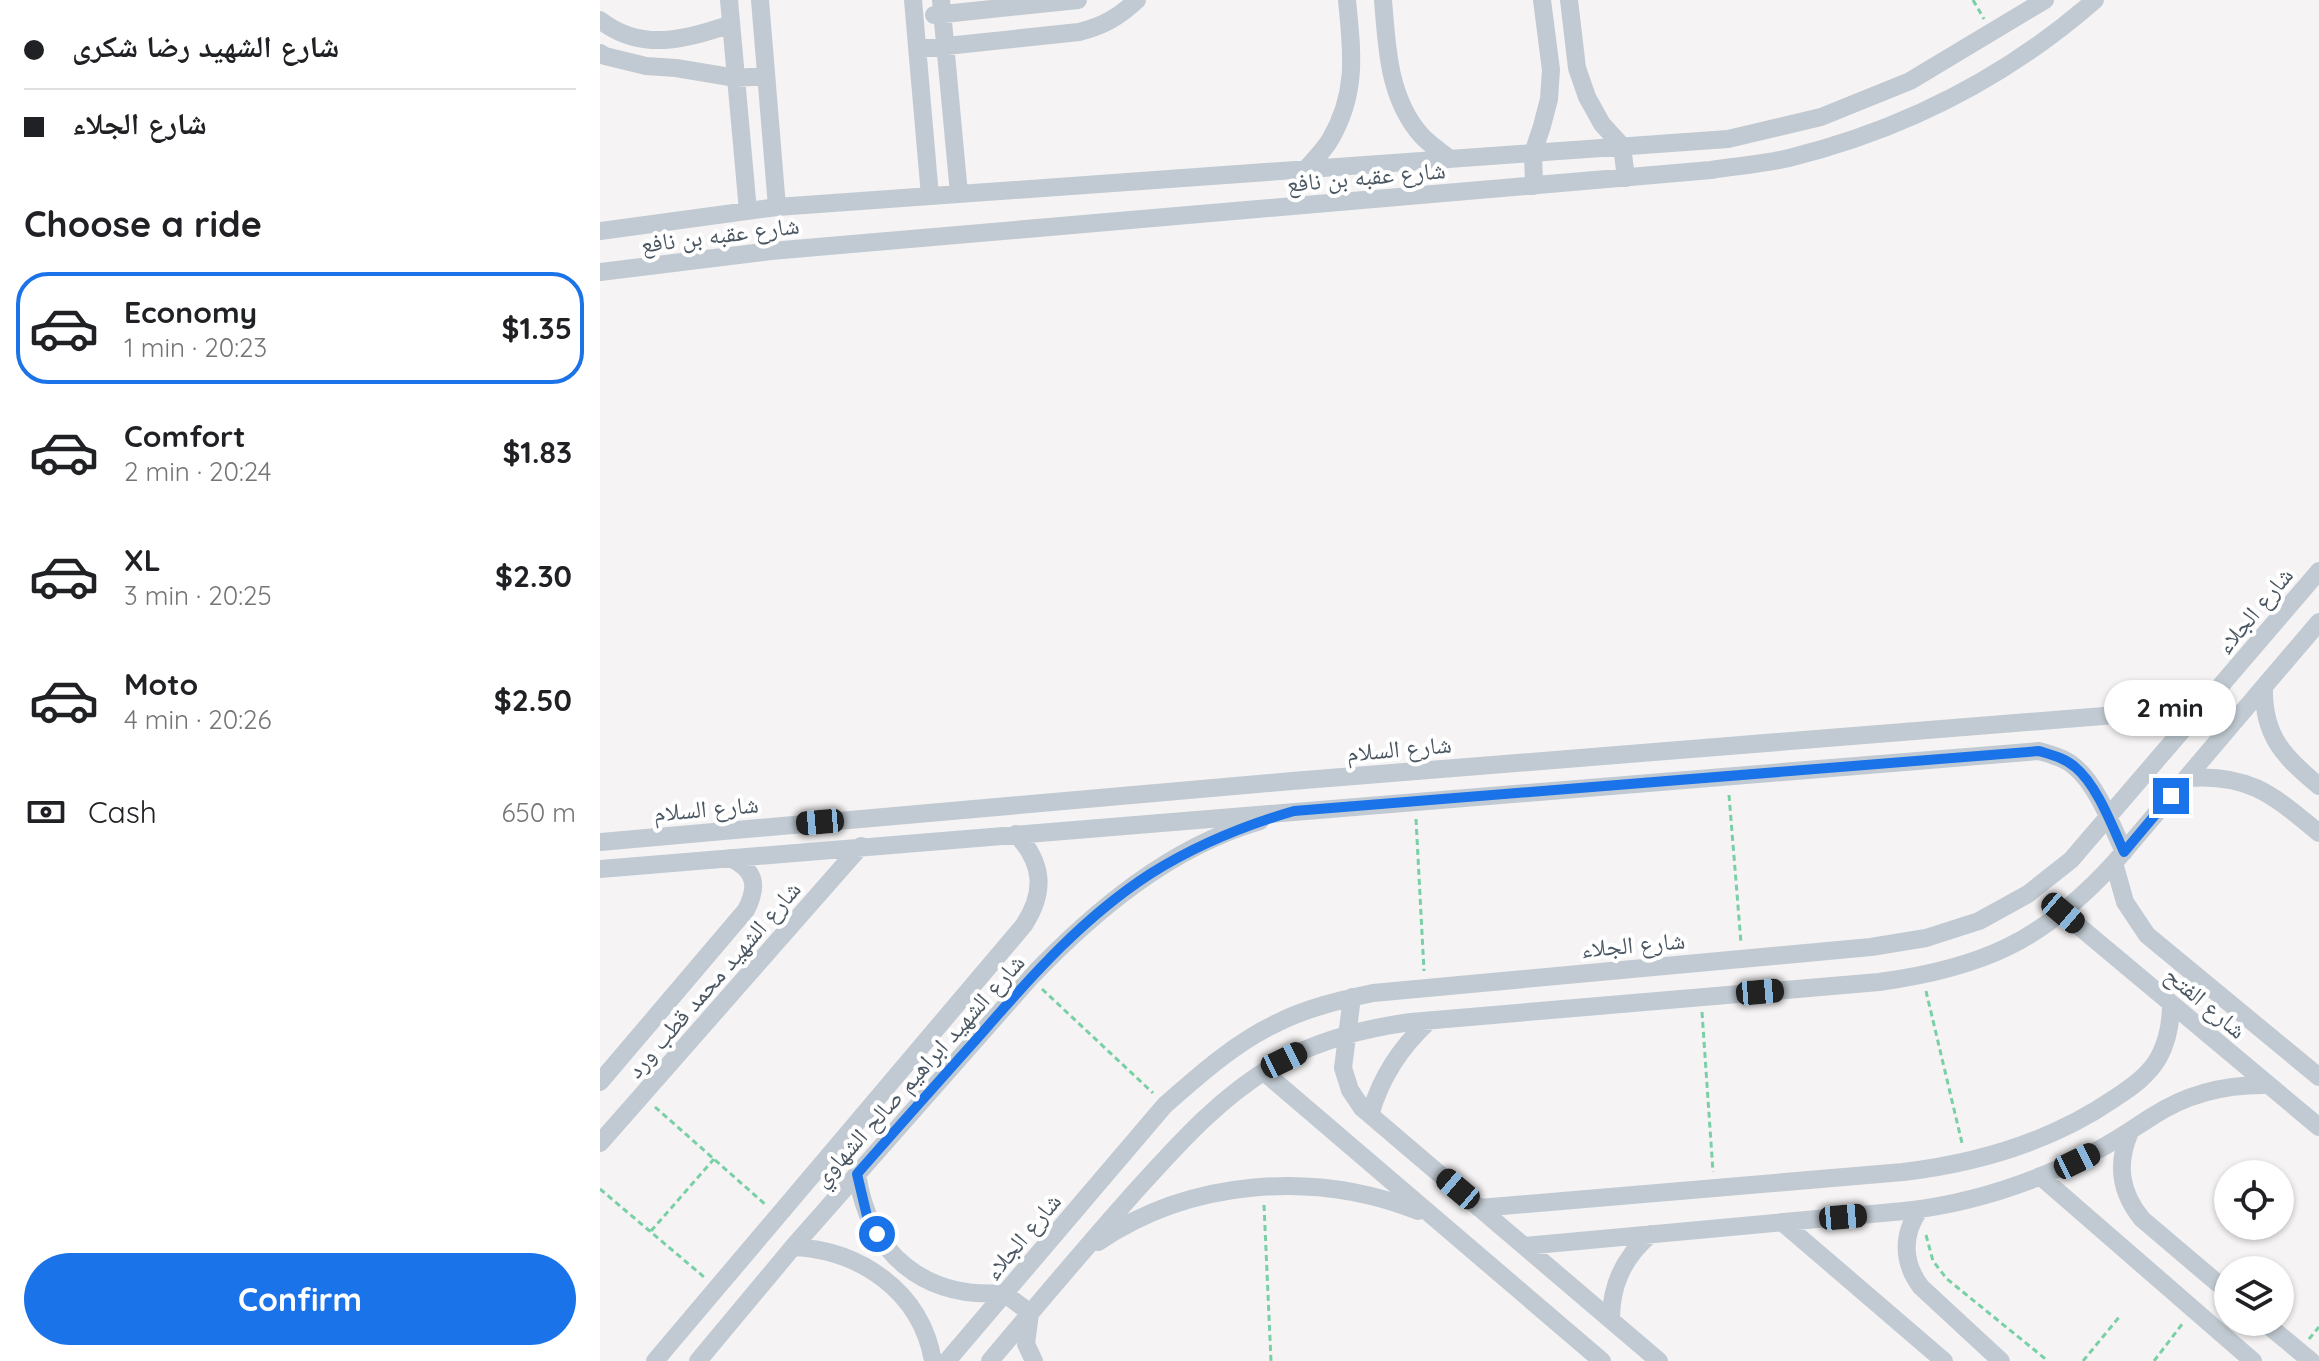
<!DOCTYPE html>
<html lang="en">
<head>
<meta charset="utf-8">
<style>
  :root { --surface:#fff; --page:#f2f2f2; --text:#202124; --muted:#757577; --line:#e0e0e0; --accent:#1a73e8 }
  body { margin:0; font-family:Quicksand,"Noto Naskh Arabic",sans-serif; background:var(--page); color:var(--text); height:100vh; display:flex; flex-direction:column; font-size:30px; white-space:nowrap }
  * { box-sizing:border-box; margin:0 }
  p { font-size:26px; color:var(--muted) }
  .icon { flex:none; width:44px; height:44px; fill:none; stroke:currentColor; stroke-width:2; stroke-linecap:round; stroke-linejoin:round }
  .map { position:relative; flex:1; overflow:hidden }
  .panel { display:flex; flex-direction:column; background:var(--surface); width:600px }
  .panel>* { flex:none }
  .top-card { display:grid; align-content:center; height:176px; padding:0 24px; background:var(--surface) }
  .controls { position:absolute; left:1614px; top:1160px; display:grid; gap:16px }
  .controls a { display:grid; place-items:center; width:80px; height:80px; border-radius:50%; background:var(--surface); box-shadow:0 2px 6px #0004; font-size:40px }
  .end { position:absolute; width:36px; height:36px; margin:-18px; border:10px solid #1a73e8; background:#fff; box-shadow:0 0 0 4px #fff }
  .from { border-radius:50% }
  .bubble { position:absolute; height:56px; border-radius:28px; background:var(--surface); box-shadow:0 2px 6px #0004; font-size:26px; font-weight:800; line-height:56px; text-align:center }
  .car { position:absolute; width:24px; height:48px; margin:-24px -12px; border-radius:10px; box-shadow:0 0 6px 2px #0007; background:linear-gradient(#222 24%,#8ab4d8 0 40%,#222 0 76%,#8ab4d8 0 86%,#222 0) }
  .top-card b { display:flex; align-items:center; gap:28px; height:76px; font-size:30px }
  .top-card b+b { border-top:2px solid var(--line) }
  .top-card i { width:20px; height:20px; background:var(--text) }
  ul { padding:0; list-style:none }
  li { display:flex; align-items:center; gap:24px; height:112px; margin:0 16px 12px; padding:0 8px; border:4px solid transparent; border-radius:32px }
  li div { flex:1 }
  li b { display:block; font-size:30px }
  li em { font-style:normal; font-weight:800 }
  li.selected { border-color:var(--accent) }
  li>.icon { width:72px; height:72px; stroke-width:1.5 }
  h2 { padding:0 24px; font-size:36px; line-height:96px }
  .pay { display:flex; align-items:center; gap:20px; height:88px; padding:0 24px; font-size:30px }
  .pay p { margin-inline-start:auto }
  .primary-button { display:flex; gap:16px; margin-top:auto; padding:16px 24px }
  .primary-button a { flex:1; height:92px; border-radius:48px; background:var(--accent); color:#fff; font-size:32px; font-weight:800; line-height:92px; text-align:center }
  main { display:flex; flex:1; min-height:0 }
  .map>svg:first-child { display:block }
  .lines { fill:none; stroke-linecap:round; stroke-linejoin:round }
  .path { stroke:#7ad0a6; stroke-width:3; stroke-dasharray:6 4; stroke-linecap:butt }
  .minor { stroke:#c1cad2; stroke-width:18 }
  .route { stroke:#1a73e8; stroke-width:10 }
  .labels { text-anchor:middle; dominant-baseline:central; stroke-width:8; stroke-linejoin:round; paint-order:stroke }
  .street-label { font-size:24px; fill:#4a5661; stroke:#fff }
</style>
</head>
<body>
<main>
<section class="panel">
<div class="top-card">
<b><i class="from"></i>شارع الشهيد رضا شكرى</b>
<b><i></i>شارع الجلاء</b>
</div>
<h2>Choose a ride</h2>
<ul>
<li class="selected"><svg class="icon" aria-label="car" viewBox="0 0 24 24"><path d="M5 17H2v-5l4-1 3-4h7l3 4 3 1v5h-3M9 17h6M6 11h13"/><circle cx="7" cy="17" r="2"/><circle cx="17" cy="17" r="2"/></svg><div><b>Economy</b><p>1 min · 20:23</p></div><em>$1.35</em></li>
<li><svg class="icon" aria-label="car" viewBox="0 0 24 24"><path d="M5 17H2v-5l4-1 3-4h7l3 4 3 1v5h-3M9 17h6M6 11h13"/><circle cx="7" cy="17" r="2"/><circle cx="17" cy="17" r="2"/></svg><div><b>Comfort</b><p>2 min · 20:24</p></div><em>$1.83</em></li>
<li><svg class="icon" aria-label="car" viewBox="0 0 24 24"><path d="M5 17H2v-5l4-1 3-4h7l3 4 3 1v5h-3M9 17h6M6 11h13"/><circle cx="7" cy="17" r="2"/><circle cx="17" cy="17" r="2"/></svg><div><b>XL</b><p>3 min · 20:25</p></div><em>$2.30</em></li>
<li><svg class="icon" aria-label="car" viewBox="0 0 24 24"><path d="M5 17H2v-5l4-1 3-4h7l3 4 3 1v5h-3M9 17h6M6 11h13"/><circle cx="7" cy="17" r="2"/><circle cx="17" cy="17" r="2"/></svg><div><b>Moto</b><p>4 min · 20:26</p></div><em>$2.50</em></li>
</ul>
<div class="pay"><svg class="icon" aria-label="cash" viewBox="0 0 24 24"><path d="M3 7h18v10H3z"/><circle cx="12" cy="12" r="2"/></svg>Cash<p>650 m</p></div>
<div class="primary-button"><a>Confirm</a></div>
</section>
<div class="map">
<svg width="1719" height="1361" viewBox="0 0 1719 1361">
  <rect width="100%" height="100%" fill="#f5f3f3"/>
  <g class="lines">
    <path class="path" d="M1373,0L1384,19
      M1129,795L1141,943
      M816,819L824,971
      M442,989L553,1093
      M1326,991L1362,1143
      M1102,1012L1113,1172
      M55,1107L166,1205
      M0,1189L104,1277
      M664,1205L671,1361
      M51,1231L114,1159
      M1326,1235L1333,1261L1347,1279L1448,1361
      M1709,1339L1719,1327
      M1483,1361L1520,1316
      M1554,1361L1583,1323"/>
    <path class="minor" d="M129,0L148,211
      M160,0L177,207
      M313,0L330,196
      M341,0L359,194
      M783,0C787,47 788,97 821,135C829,144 840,151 850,159
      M969,0L977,68L987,97L1002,124L1022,146L1026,178
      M334,15L478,0
      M0,20C41,52 86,40 131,24
      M318,49L479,32C503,26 519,17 537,0
      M0,53L5,56L46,66L76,68L136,78L166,76
      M706,169C714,160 724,150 730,140C758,92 752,52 747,0
      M934,186L933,153L942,126L949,99L951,70L942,0
      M0,231L177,207L1128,139L1221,117L1310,81L1445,0
      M0,272L171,251L1111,170C1137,166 1164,164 1189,158C1303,130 1407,77 1495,0
      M1664,688C1663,736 1684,757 1719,786
      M1587,778C1650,773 1674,796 1719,833
      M0,842L692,781L1603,708
      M1514,863L1525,902L1547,935L1719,1077
      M0,869L1439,751C1452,755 1465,758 1475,767C1497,785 1512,826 1524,852
      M1463,913L1719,1127
      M752,997L743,1068L750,1090L762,1108L1059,1361
      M664,1072L1002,1361
      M0,1082L146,910C159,885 155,870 130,858
      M770,1115C781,1077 800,1048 829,1021
      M1530,1132C1516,1164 1520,1192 1542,1219L1628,1292
      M0,1143L261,846
      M257,1174C269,1254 324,1299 404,1293L430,1313L426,1344L434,1361
      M1440,1176L1653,1361
      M879,1208L1303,1172C1379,1163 1451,1142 1515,1098C1532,1087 1549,1075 1559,1057C1568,1040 1571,1023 1571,1004
      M1320,1209C1302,1234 1302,1262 1321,1287L1401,1361
      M1182,1222L1344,1361
      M498,1242C591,1179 715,1170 818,1211
      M924,1246L1304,1211C1369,1204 1432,1183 1490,1154C1513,1143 1532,1129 1553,1116C1588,1093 1627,1084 1669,1085
      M193,1247C260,1250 321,1291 333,1361
      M1011,1319C1011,1284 1024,1257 1051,1234
      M1664,1322L1711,1361
      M55,1361L424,925C446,891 443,863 416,834
      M98,1361L193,1247L430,978C494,911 570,847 660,821
      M347,1361L565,1105C599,1075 636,1042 677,1023C707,1008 740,1000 773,993L1271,947L1326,938L1379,921L1428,894L1471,860L1719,571
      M390,1361C437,1305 484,1249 533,1194C578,1144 623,1093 683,1060C723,1039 766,1028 811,1022L1279,982C1382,968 1443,941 1514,863L1719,622"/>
  </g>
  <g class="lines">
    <path class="route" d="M277,1234L267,1216L257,1174C298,1127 340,1080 382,1033C433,974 484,917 550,874C596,845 642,826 694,811L1439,751C1452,755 1465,758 1475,767C1497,785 1512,826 1524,852L1571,796"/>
  </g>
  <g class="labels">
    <g class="street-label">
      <text transform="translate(766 176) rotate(-5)">شارع عقبه بن نافع</text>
      <text transform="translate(120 234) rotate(-7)">شارع عقبه بن نافع</text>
      <text transform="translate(1654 610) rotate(-50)">شارع الجلاء</text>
      <text transform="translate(799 748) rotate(-5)">شارع السلام</text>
      <text transform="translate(106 808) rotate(-5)">شارع السلام</text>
      <text transform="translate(1033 944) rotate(-5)">شارع الجلاء</text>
      <text transform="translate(113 979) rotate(-49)">شارع الشهيد محمد قطب ورد</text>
      <text transform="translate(1606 1002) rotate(40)">شارع الفتح</text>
      <text transform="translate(318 1070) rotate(-48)">شارع الشهيد ابراهيم صالح الشهاوي</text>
      <text transform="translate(422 1236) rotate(-50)">شارع الجلاء</text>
    </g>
  </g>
</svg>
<div class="controls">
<a><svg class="icon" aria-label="locate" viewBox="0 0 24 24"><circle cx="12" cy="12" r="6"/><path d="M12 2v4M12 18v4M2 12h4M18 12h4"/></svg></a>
<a><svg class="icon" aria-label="layers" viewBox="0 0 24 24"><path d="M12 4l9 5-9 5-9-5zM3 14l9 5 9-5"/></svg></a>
</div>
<i class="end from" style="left:277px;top:1234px"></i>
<i class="end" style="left:1571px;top:796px"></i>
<div class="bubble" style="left:1504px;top:680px;width:132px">2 min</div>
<i class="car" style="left:220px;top:822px;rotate:265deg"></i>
<i class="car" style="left:1463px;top:913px;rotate:130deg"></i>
<i class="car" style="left:1160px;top:992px;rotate:85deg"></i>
<i class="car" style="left:684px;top:1060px;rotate:64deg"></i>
<i class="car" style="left:1477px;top:1161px;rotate:64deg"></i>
<i class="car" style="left:858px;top:1189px;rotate:310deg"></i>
<i class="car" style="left:1243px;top:1217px;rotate:85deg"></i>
</div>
</main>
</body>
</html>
